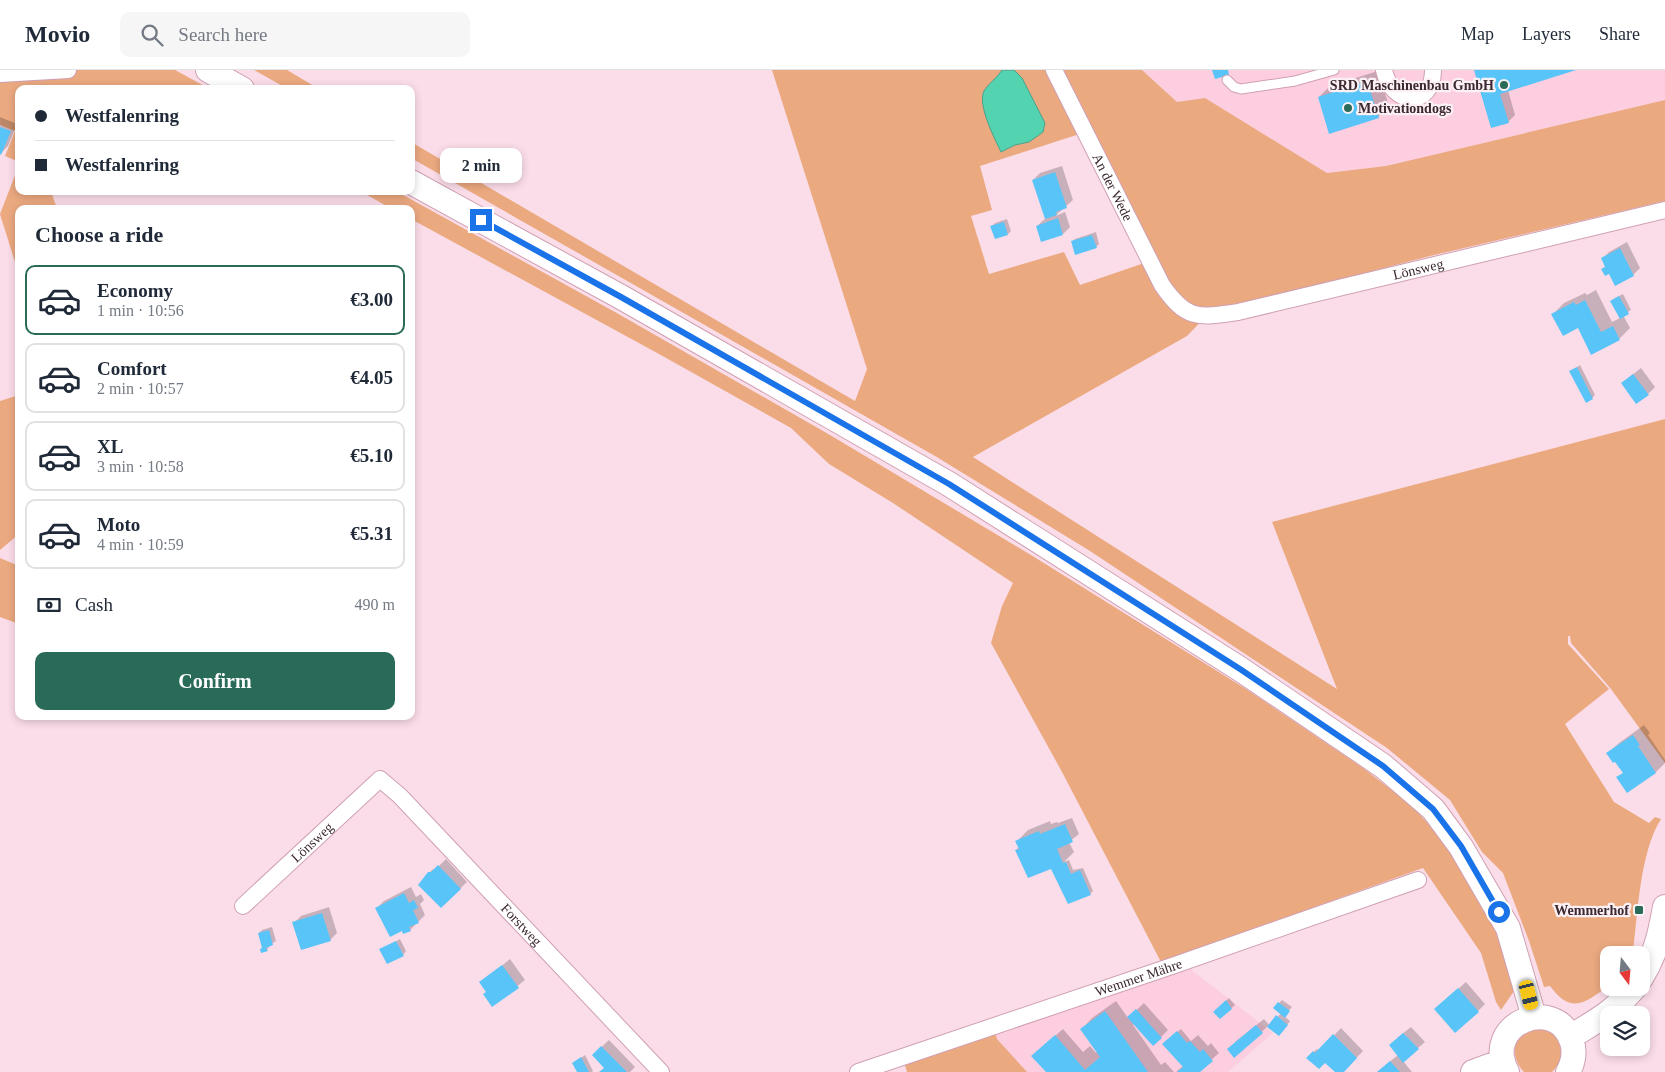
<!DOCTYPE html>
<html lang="en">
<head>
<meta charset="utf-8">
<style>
  :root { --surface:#fff; --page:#f6f6f7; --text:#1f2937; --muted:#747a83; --line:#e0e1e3; --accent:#296a58 }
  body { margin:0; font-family:Georgia,serif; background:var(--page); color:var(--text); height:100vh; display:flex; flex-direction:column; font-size:19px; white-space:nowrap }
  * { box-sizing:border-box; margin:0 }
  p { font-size:16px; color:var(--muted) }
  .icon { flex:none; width:28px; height:28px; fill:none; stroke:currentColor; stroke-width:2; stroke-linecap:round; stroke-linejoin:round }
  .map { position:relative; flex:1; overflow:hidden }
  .panel { position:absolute; left:15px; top:135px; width:400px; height:515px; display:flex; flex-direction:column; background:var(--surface); border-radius:10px; box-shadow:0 2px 8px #0003 }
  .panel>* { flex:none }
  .top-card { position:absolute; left:15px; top:15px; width:400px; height:110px; border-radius:10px; box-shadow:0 2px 8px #0003; display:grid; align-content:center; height:110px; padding:0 20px; background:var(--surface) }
  .needle { width:32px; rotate:164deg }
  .controls { position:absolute; left:1600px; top:876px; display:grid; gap:10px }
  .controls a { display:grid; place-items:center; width:50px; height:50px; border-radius:10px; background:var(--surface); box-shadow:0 2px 8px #0003; font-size:25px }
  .end { position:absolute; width:22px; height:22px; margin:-11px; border:6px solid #1a73e8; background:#fff; box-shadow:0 0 0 2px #fff }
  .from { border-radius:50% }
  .bubble { position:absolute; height:35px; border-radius:10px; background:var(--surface); box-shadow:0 2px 8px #0003; font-size:16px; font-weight:700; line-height:35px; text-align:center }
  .car { position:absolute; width:15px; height:30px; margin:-15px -8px; border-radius:6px; box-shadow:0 0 4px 1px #0007; background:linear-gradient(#f5c518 24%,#345 0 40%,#f5c518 0 76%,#345 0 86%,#f5c518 0) }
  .top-card b { display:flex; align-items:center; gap:18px; height:48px; font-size:19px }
  .top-card b+b { border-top:1px solid var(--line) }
  .top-card i { width:12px; height:12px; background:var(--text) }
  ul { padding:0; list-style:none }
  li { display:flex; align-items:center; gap:15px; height:70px; margin:0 10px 8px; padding:0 10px; border:2px solid var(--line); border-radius:10px }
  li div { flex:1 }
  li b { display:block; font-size:19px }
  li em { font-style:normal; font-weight:700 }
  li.active { border-color:var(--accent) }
  li>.icon { width:45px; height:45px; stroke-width:1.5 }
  h2 { padding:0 20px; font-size:22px; line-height:60px }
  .pay { display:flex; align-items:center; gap:12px; height:55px; padding:0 20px; font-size:19px }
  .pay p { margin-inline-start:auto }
  .action { display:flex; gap:10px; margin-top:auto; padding:10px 20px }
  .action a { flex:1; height:58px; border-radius:10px; background:var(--accent); color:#fff; font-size:20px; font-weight:700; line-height:58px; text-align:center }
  header { display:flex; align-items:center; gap:30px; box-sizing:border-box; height:70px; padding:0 25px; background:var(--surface); border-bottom:1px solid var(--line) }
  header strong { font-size:24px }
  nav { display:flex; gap:28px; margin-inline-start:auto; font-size:18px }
  .search { width:350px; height:45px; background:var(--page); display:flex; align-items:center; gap:12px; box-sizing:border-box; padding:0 18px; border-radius:10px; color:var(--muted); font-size:19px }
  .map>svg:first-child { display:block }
  .built { fill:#fccee0 }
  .green { fill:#eba980; fill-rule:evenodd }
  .water { fill:#54d3b1; stroke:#4ca08a }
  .shadow { fill:#0003 }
  .building { fill:#59c4f8 }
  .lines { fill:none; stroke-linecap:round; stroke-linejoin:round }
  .lane-casing { stroke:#cfa0b3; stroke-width:11 }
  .street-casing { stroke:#cfa0b3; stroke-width:18 }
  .secondary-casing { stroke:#cfa0b3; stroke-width:26 }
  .lane { stroke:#fff; stroke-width:9 }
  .street { stroke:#fff; stroke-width:16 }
  .secondary { stroke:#fff; stroke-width:24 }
  .route { stroke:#1a73e8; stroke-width:6 }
  .poi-dot { fill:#296a58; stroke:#fbf1f5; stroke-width:2 }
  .labels { text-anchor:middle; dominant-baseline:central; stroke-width:4.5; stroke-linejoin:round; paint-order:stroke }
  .poi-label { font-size:14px; font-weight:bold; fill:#3b2830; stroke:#fbf1f5; text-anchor:end }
  .street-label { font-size:14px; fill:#3b2830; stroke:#fbf1f5 }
</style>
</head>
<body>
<header>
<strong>Movio</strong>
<div class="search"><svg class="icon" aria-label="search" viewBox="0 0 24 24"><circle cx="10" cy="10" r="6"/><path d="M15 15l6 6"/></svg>Search here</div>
<nav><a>Map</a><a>Layers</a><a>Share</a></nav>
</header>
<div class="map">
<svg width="1665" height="1002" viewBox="0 0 1665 1002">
  <rect width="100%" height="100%" fill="#fbdde9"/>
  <path class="built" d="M1142,0H1665V30L1386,96L1327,103L1205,28L1177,32Z
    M1188,897L1273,963L1228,1002H1027L997,969L995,962Z"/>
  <path class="green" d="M0,0H175L210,19H19V92L5,86L15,61L0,55Z
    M254,0H287L319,19H288Z
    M772,0H1142L1177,32L1205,28L1327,103L1386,96L1665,30V131L1430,186L1238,236L1212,240L1187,266L973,387L1337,619L1272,452L1665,349V693L1611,619L1571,573L1570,566H1568V574L1609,619L1565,654L1614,732L1649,753L1655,747L1661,749C1640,782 1638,842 1633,881L1631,885H1609V915C1586,933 1571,945 1550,916L1544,917L1529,871L1503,803L1482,782L1450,730L1387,678L1090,481L935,386L411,88V72L855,331L867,299ZM1092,60L1156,189L1080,215L1064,182L989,204L971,146L992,140L980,96Z
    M19,95V121H51L57,139H19V205L0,144Z
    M360,121H396L615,242L830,365L1031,485L1246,619L1363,698L1411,735L1445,772L1493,847L1511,904L1514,921L1501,940L1496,932L1481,883L1423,798L1161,892L1062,702L991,573L1002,536L1013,513L893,433L829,394L791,358L659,284L411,149V139H392Z
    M19,325V464L0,480V331Z
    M0,488L19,496V554L0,547Z
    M1537,958C1541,959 1546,959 1549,961C1567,970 1564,990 1552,1002H1524C1513,991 1510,972 1525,962C1528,960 1534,959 1537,958Z
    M995,962L997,969L1027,1002H907L901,982Z"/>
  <path class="water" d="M1002,0H1014L1022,8L1045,53L1043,62L1029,72L1015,75L1001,82C995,69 977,35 984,21C988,14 997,8 1002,0Z"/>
  <path class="shadow" d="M1475,0H1574L1508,20L1515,45L1508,52Z
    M1378,1L1389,36L1378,47L1319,27L1330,16Z
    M0,47L17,54L8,76L1,83Z
    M1062,96L1073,130L1055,146L1065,142L1070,157L1063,164L1041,170L1037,156L1046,148L1033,110L1040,103Z
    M1007,149L1011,161L1008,164L992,156L995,153Z
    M1096,162L1099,174L1096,177L1072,172L1075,169Z
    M1627,172L1640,198L1633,205L1616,214L1602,189L1609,182Z
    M1596,220L1612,252L1620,248L1612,231L1615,228L1623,224L1631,240L1623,245L1630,258L1619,269L1578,256L1553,244L1564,233L1585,223L1587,225Z
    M1580,295L1595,325L1592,328L1571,301Z
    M1641,298L1655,317L1648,324L1622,313Z
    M1644,655L1650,663L1648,665L1665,690V693L1656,702L1627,721L1618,708L1624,702L1608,683L1619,673Z
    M1072,748L1079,764L1069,772L1074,782L1064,792L1069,790L1073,800L1083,798L1093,821L1090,824L1053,799L1016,780L1019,777L1017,771L1028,760L1050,751L1051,754L1057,752L1058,753Z
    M446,789L467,812L441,837L426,806L433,799L434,801Z
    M411,817L416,827L421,824L424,830L420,834L425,845L410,860L377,838L384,831Z
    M329,837L337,863L330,870L294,853L301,846Z
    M272,857L276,871L270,875L267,880L263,877L259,863L262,860Z
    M400,869L406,881L403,885L381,880Z
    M510,889L525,910L493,935L487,921L481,913Z
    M1466,912L1485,934L1478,941L1443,932Z
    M1229,928L1235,935L1220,948L1215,942Z
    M1282,930L1292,937L1284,946L1290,951L1282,962L1268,956L1235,986V972L1264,949L1270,956L1281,943L1279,933Z
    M1116,931L1128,948L1144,933L1168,960L1161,967L1135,954L1133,955L1161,995L1165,992L1174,1002H1047L1040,979L1063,959L1083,982L1090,976L1096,983L1098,981L1082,959L1092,948Z
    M1411,957L1425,972L1403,991L1412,1002H1377L1398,985L1397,968Z
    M1341,958L1363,981L1343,1002H1337L1325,991L1307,988L1317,979L1319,981Z
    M1181,959L1191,971L1198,965L1208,976L1211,973L1219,983L1198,1002H1176L1183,996L1167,971Z
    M609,970L635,997L630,1002H601L605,998L593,985Z
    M585,985L593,1001L592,1002H578L574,993Z"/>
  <path class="building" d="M1212,0H1228L1229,5L1215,9Z
    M1474,0H1576L1500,24L1509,53L1491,58Z
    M1367,11L1379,48L1329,64L1318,27Z
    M0,57L11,61L1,85L0,84Z
    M1055,102L1067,138L1056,142L1057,145L1045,149L1032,110Z
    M1058,148L1063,165L1041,172L1036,156Z
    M1004,152L1008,165L995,169L990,156Z
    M1092,165L1097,178L1075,185L1071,171Z
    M1620,178L1634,206L1615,216L1609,204L1605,206L1601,199L1605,197L1601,188Z
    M1619,226L1629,244L1620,249L1610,231Z
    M1585,230L1601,262L1613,256L1620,270L1591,285L1578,258L1563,266L1551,244L1574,232L1576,235Z
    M1577,297L1593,329L1586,333L1569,301Z
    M1633,304L1649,325L1636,334L1621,313Z
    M1633,665L1640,675L1638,676L1656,703L1627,723L1616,707L1623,703L1615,692L1613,693L1606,683Z
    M1065,754L1073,772L1057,779L1063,793L1066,792L1071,804L1080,800L1091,825L1068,834L1051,799L1028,808L1015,780L1019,779L1015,771L1039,761L1040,764Z
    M438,795L461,819L441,838L418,815L428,802H431Z
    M404,823L409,833L414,830L418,838L413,840L419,853L409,857L411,861L403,864L402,861L390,867L375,838Z
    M322,843L331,871L301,880L292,852Z
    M269,860L273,875L266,878L268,881L261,883L260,879L262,878L258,863Z
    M396,871L404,886L387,894L379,879Z
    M502,895L519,918L492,937L483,924L486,922L479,912Z
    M1458,918L1479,942L1455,963L1434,939Z
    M1226,930L1232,939L1220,949L1213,942Z
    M1278,932L1290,941L1285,948L1273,938Z
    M1136,939L1162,968L1153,976L1127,947Z
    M1105,941L1148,1002H1046L1031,986L1055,965L1085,1000L1100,987L1080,959Z
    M1276,945L1288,955L1279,966L1267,957Z
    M1256,955L1263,963L1234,988L1227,979Z
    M1177,961L1187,973L1190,971L1200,982L1203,979L1213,991L1200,1002H1177L1183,997L1162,974Z
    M1403,963L1419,979L1403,993L1389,975Z
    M1333,964L1357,988L1344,1002H1335L1325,993L1319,999L1306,988L1313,981L1315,983Z
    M601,976L627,1002H599L604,998L592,985Z
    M581,987L589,1002H577L572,993Z
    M1390,991L1400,1002H1377Z"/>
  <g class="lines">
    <defs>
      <path id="lane" d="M1227,10L1234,17L1241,19L1295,11L1334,0"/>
      <g id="street">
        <path id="s1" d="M1054,0L1162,215C1186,250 1198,248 1238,242L1665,140"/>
        <path d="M1384,0C1392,37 1433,38 1433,0"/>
        <path d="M0,4L68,0"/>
        <path id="s2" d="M243,836L380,709L400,726L661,1002"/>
        <path id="s3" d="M858,1002L1172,896L1418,810"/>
      </g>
      <path id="secondary" d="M208,0L242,19
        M411,112L621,227L949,414L1240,599L1383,696L1433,739L1461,777L1508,858L1534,947
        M1641,908C1656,884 1660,864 1665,837
        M1570,967C1595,952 1615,941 1634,918
        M1473,1002L1503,991
        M1507,1002C1481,954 1556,923 1572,972C1575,982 1573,993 1568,1002"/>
    </defs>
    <use href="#lane" class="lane-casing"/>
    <use href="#street" class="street-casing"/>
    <use href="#secondary" class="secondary-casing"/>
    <use href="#lane" class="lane"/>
    <use href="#street" class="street"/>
    <use href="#secondary" class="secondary"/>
  </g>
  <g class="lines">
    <path class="route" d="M481,150L621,227L949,414L1240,599L1383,696L1433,739L1461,776L1499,842"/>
  </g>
  <g class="poi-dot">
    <circle cx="1504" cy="15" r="5"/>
    <circle cx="1348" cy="38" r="5"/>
    <rect x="1634" y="835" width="10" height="10" rx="2.5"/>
  </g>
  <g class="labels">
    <g class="poi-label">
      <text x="1494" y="15">SRD Maschinenbau GmbH</text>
      <text x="1358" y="38" text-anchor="start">Motivationdogs</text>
      <text x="1629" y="840">Wemmerhof</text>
    </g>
    <g class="street-label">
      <text stroke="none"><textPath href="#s1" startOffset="131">An der Wede</textPath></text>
      <text stroke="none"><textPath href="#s1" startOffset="514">Lönsweg</textPath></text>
      <text stroke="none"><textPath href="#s2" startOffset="94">Lönsweg</textPath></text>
      <text stroke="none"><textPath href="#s2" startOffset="390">Forstweg</textPath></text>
      <text stroke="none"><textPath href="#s3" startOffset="296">Wemmer Mähre</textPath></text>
    </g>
  </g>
</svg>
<div class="controls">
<a><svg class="needle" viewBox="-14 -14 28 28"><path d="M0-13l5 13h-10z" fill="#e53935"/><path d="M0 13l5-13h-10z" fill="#747a83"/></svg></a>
<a><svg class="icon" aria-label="layers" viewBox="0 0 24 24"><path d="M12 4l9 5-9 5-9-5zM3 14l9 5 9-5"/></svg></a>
</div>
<i class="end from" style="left:1499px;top:842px"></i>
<i class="end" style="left:481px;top:150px"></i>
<div class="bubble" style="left:440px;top:78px;width:82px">2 min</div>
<i class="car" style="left:1529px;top:925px;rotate:166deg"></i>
<div class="top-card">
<b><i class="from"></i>Westfalenring</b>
<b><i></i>Westfalenring</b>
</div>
<section class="panel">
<h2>Choose a ride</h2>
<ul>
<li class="active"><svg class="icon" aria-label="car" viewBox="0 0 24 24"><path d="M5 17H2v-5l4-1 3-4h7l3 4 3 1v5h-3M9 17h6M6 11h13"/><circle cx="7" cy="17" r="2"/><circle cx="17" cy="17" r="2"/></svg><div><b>Economy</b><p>1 min · 10:56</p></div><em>€3.00</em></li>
<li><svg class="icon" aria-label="car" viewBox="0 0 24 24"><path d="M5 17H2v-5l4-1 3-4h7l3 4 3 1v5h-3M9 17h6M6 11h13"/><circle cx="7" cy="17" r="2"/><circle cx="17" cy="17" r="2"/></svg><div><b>Comfort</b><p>2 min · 10:57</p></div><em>€4.05</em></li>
<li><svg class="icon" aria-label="car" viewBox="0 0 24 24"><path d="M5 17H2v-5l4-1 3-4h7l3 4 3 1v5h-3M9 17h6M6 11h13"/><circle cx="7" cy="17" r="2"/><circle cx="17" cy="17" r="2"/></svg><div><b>XL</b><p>3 min · 10:58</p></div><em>€5.10</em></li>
<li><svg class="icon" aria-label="car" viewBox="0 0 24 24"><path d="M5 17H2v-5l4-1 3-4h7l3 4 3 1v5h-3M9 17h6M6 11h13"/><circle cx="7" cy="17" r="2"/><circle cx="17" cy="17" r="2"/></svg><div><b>Moto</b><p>4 min · 10:59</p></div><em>€5.31</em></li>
</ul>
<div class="pay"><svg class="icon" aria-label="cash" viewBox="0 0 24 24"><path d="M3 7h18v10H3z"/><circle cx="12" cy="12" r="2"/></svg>Cash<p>490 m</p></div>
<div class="action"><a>Confirm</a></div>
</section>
</div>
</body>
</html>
